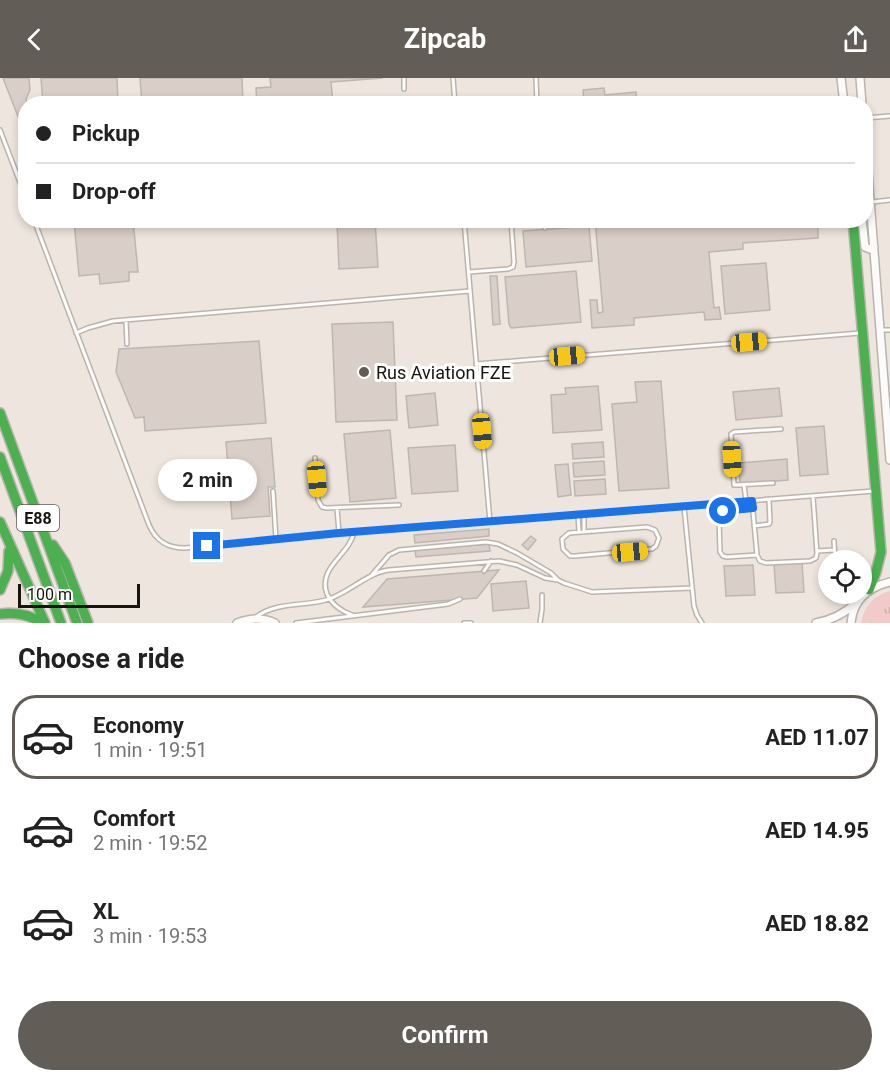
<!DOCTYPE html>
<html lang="en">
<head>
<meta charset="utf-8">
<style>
  :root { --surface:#fff; --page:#f6f6f6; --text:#222; --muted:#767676; --line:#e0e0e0; --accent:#625d56 }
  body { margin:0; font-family:Roboto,sans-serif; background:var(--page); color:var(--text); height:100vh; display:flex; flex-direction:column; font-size:22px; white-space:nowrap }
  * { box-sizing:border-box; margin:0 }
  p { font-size:20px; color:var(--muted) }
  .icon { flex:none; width:33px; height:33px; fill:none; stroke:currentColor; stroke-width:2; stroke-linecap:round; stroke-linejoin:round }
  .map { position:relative; height:545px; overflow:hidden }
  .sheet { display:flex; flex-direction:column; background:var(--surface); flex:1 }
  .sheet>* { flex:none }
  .banner { position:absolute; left:18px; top:18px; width:855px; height:132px; border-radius:24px; box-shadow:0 3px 9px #0003; display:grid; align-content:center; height:132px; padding:0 18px; background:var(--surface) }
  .buttons { position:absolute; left:818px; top:472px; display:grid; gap:12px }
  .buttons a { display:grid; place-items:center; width:54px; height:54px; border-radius:50%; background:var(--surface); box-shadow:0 3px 9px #0003; font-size:30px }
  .scale { position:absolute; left:18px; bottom:15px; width:122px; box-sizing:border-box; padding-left:6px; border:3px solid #17130d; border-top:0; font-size:16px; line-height:21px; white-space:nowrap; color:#17130d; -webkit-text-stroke:4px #fff; paint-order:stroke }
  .end { position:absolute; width:27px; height:27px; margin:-14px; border:8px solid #1a73e8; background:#fff; box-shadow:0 0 0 3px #fff }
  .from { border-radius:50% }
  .bubble { position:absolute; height:42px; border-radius:21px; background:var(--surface); box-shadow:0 3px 9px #0003; font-size:20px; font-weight:700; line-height:42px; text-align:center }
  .car { position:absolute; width:18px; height:36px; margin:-18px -9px; border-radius:8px; box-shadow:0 0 4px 2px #0007; background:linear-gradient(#f5c518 24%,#345 0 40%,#f5c518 0 76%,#345 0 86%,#f5c518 0) }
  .banner b { display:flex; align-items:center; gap:21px; height:57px; font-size:22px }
  .banner b+b { border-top:2px solid var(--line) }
  .banner i { width:15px; height:15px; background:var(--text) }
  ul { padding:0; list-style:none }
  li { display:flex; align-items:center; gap:18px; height:84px; margin:0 12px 9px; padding:0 6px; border:3px solid transparent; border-radius:24px }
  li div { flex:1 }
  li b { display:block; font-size:22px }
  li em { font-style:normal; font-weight:700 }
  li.selected { border-color:var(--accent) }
  li>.icon { width:54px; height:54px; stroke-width:1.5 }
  h2 { padding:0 18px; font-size:27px; line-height:72px }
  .button { display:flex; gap:12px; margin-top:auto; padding:12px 18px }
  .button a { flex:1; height:69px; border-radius:36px; background:var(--accent); color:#fff; font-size:24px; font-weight:700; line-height:69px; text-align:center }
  header { display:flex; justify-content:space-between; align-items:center; height:78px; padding:0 18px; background:var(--accent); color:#fff; font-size:27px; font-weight:700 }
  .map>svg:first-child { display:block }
  .grass { fill:url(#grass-tufts) }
  .building { fill:#dacec8; stroke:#beb6b1; stroke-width:1.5 }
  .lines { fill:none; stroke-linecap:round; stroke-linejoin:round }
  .lane-casing { stroke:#bab4ae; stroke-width:6 }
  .street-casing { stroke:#bab4ae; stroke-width:10 }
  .fast-casing { stroke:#bab4ae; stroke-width:12 }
  .lane { stroke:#fcfbfa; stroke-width:3 }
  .street { stroke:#fcfbfa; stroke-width:7 }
  .fast { stroke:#4caf50; stroke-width:9 }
  .route { stroke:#1a73e8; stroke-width:8 }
  .poi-dot { fill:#625d56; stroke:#fff; stroke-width:2 }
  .labels { text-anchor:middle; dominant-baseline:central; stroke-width:6; stroke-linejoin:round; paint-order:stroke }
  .shield { fill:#fff; stroke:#5d5a56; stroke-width:1.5 }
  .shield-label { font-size:16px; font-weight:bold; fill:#17130d }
  .poi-label { font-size:18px; fill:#17130d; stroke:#fff; text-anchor:start }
</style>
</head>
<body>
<header><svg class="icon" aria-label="back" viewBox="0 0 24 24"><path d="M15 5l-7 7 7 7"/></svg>Zipcab<svg class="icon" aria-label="share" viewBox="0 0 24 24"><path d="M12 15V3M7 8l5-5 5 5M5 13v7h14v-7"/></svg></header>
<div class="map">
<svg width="890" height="545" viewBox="0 0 890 545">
  <defs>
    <pattern id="grass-tufts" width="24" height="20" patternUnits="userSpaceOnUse" patternTransform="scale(1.5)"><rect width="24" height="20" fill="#f1cac9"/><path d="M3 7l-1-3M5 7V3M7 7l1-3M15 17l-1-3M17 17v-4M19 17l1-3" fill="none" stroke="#ceadab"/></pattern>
  </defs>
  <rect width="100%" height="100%" fill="#eee6de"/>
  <path class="grass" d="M890,513V545H861C864,528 874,517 890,513Z"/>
  <path class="building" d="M3,0H29L30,12L26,21L27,26H26V59Z
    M41,0H117L118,26H43Z
    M140,0H242L243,26H142Z
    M270,0H383L331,4L333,26H257L256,10L271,9Z
    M604,10L605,17L636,14L637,26H584L583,12Z
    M74,142H133L138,194H129V203L100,206L99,196L79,198Z
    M319,142H375L378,189L339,191L337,145L320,146Z
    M595,142H828V145L818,146V160L743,165V171L709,174L714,230L719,229L721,241L705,242L704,234L634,240V247L592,250L590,222H597L598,235L603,234Z
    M589,148L592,183L526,189L523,153Z
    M766,185L770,232L725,236L721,188Z
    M576,193L581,244L511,250L509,246L505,199Z
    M490,198H497L500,246L493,247Z
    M393,244L397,342L336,344L332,246Z
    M259,263L266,345L145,353L144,339L135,340L116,294L119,271Z
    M661,303L669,410L619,413L612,326L637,324L635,304Z
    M598,308L602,352L553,355L551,317L566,316L565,310Z
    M779,310L782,338L736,342L733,314Z
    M435,315L438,347L409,350L406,318Z
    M824,348L828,396L800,398L796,350Z
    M390,352L396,420L350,424L344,356Z
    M271,360L275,409H268L270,438L232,441L226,364Z
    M603,364L604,379L573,381L572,366Z
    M455,367L458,413L412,416L408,370Z
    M787,381L788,402L740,406L739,385Z
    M604,383L605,397L574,399L573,385Z
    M568,386L571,417L558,419L555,387Z
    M605,401L606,416L575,418L574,403Z
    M489,451V458L415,465L414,457Z
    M531,458L536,462L528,472L522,467Z
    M489,466L490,473L416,479L415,472Z
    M802,485L804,514L776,515L774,486Z
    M753,487L755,517L726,518L724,488Z
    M499,492L477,520L363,529L387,501Z
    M526,503L529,530L493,533L491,506Z"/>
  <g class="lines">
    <defs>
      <path id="lane" d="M404,0V11
        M453,0L455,26
        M536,0L537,26
        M537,21L549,22L554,26
        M866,40L890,38
        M0,52L26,120
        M872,124L890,122
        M34,142L149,447C156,463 167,470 185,470L339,455L874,413
        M464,142L490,444
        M545,142V150
        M567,142V145
        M469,194L508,191L513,189L514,184L511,142
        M126,242L127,266
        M880,252H890
        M76,255L88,250L113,243L470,213
        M476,286L860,255
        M315,380L318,422L322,429L327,430L399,427
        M773,405L734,407L731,356L734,354L781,351
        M744,407L746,423
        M273,413L276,461
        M752,423L757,477L760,483L766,485L810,483L816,480L817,475L813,419
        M684,429L694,528L697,537L702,545
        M337,430L339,455
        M753,430L726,432L721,435L719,441L720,474L723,478L727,479L757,477
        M578,437L579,453
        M584,437V453
        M754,448L769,446L770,444L769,422
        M647,449L655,452L659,460L656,468L652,471L575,478H570L563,471L562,461L569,455Z
        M834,463L835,481
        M817,473L834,472
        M484,493L491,483
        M371,498L389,477L399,472L486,464L498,466L517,475L551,495L558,502L564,505L592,514L692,510
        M352,537C341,533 332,527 327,516C317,489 350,477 354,454
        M256,539C277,523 306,529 329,521C350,514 367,495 389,492L499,483L517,487L545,500L558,502
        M296,545L448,526L460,521
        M464,545H471
        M540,545L542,531V517"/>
      <path id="street" d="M841,0L844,26
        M860,0L862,26
        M866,69L890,382
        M862,142L865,169L870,171L874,169
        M237,545C250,540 262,539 275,545
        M816,545C832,542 844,536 856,525
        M851,545C853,522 869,509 890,504"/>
      <path id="fast" d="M853,142L881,474L876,494L869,512
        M0,335L77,545
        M0,379L61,545
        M0,444L45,545
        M53,467L65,485L88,545
        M0,512L8,493L9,473
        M0,536C16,534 29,536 42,545"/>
    </defs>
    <use href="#lane" class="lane-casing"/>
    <use href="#street" class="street-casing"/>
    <use href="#fast" class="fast-casing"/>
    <use href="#lane" class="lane"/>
    <use href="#street" class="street"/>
    <use href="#fast" class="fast"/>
  </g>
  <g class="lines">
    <path class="route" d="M207,468L339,455L752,423L753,430L723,433"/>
  </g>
  <circle class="poi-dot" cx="364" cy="294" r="6"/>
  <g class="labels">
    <rect class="shield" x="17" y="427" width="42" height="26" rx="4.5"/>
    <g class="shield-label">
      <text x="38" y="440">E88</text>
    </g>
    <g class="poi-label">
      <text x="376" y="294">Rus Aviation FZE</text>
    </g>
  </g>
</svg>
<div class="buttons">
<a><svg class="icon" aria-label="locate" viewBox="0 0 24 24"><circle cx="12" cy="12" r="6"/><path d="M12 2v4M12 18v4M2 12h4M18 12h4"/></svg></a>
</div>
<div class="scale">100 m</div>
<i class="end from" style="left:723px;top:433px"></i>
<i class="end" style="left:207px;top:468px"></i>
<div class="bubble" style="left:158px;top:381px;width:99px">2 min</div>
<i class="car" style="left:749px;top:264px;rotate:85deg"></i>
<i class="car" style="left:567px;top:278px;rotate:85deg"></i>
<i class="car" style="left:482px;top:353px;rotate:175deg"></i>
<i class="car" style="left:732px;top:381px;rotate:177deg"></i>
<i class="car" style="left:317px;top:401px;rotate:175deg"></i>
<i class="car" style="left:630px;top:474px;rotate:85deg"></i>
<div class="banner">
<b><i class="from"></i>Pickup</b>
<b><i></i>Drop-off</b>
</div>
</div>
<section class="sheet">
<h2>Choose a ride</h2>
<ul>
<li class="selected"><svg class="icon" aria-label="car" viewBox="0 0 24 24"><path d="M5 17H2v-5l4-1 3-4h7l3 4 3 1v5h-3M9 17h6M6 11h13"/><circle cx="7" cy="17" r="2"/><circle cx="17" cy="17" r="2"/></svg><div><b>Economy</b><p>1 min · 19:51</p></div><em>AED 11.07</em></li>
<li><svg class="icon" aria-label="car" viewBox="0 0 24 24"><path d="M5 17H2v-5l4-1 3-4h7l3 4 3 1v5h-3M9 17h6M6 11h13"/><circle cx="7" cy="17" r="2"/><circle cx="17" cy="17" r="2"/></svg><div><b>Comfort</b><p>2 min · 19:52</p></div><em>AED 14.95</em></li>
<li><svg class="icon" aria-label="car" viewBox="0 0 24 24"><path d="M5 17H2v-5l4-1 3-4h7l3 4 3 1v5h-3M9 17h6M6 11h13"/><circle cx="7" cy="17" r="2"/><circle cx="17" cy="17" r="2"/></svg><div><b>XL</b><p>3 min · 19:53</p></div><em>AED 18.82</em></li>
</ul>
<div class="button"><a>Confirm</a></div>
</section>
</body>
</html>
